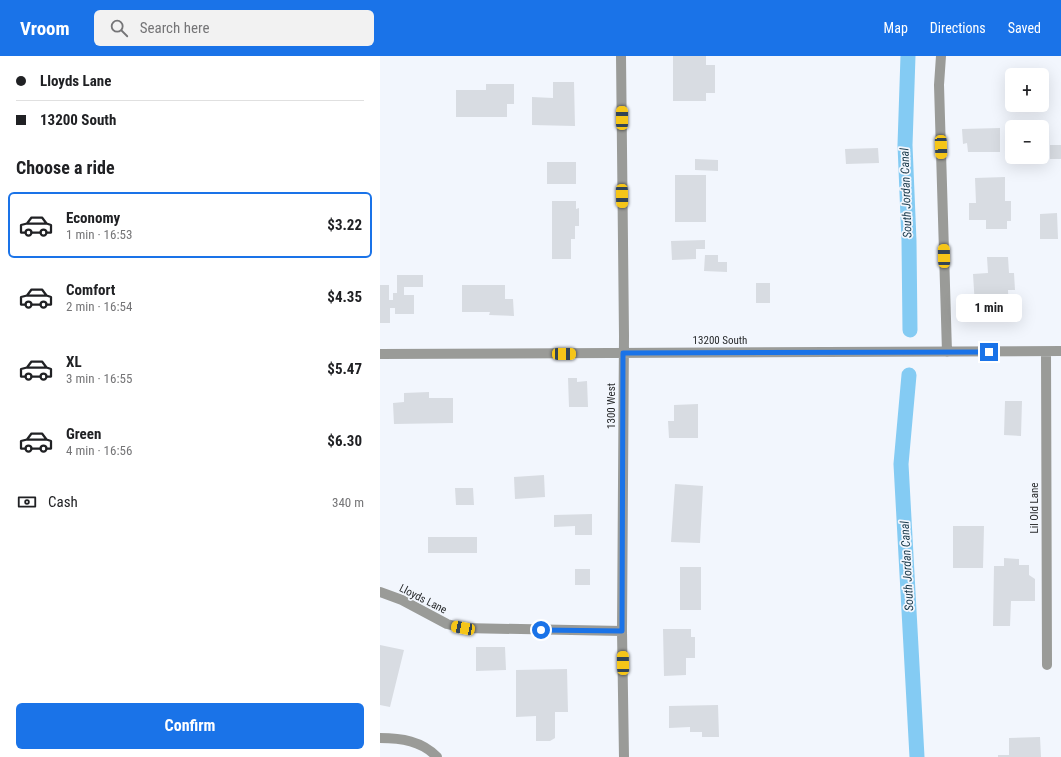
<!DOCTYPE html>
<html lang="en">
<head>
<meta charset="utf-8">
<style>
  :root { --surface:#fff; --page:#f2f2f2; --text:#202124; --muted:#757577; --line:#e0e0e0; --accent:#1a73e8 }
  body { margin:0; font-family:"Roboto Condensed",sans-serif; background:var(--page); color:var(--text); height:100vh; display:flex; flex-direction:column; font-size:15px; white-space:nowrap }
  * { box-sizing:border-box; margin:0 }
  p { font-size:13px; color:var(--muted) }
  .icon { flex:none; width:22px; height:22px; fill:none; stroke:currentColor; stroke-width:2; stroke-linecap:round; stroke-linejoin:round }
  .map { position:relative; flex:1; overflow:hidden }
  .drawer { display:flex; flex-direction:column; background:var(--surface); width:380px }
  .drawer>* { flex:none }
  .hud { display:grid; align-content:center; height:88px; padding:0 16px; background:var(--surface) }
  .tools { position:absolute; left:625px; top:12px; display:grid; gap:8px }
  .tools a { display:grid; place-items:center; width:44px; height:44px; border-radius:6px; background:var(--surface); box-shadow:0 4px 16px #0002; font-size:20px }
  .end { position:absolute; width:18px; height:18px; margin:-9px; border:5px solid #1a73e8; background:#fff; box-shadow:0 0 0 2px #fff }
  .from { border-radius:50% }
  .bubble { position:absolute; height:28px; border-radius:6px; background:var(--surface); box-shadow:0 4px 16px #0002; font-size:13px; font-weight:700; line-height:28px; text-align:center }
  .car { position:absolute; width:12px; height:24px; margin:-12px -6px; border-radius:5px; box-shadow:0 0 3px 1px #0007; background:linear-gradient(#f5c518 24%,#345 0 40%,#f5c518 0 76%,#345 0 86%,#f5c518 0) }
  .hud b { display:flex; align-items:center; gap:14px; height:38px; font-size:15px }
  .hud b+b { border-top:1px solid var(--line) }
  .hud i { width:10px; height:10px; background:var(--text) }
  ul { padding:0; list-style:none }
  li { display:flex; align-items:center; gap:12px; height:66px; margin:0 8px 6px; padding:0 8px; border:2px solid transparent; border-radius:6px }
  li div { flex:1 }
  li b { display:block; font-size:15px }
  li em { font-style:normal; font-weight:700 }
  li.active { border-color:var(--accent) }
  li>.icon { width:36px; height:36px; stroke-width:1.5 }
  h2 { padding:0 16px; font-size:18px; line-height:48px }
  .pay { display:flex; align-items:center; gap:10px; height:44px; padding:0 16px; font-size:15px }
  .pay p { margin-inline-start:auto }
  .primary-button { display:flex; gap:8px; margin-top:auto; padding:8px 16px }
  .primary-button a { flex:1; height:46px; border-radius:6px; background:var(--accent); color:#fff; font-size:16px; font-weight:700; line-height:46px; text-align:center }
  header { display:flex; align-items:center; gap:24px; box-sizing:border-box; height:56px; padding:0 20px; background:var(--accent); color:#fff }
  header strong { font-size:19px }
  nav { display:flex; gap:22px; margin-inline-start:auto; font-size:14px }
  .search { width:280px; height:36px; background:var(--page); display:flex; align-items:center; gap:10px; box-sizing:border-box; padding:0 14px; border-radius:6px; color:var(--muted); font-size:15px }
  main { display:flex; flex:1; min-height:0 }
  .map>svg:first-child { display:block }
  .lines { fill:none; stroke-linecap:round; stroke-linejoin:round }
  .canal { stroke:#84cbf3; stroke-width:15 }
  .building { fill:#d8dce2 }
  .minor { stroke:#9a9b98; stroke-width:10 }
  .route { stroke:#1a73e8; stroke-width:5 }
  .labels { text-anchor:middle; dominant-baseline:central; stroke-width:3.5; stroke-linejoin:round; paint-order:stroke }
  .street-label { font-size:11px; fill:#282a2c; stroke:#f2f6fd }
  .water-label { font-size:12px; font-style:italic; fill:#163647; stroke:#f2f6fd }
</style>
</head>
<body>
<header>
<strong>Vroom</strong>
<div class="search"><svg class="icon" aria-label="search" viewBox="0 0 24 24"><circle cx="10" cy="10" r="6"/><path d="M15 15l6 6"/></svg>Search here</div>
<nav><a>Map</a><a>Directions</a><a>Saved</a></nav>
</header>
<main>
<section class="drawer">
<div class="hud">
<b><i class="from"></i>Lloyds Lane</b>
<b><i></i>13200 South</b>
</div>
<h2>Choose a ride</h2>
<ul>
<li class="active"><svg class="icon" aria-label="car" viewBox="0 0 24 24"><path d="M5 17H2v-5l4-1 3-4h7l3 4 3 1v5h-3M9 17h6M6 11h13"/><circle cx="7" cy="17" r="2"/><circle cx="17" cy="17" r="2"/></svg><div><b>Economy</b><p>1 min · 16:53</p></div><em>$3.22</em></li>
<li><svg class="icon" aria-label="car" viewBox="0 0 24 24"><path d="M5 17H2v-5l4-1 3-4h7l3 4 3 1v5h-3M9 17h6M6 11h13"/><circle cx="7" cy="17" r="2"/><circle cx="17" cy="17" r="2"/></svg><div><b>Comfort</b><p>2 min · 16:54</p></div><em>$4.35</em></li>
<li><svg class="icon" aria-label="car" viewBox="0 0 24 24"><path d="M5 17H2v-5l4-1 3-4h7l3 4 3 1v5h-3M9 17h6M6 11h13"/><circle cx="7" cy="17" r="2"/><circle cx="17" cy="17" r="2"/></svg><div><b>XL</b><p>3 min · 16:55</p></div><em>$5.47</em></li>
<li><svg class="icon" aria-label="car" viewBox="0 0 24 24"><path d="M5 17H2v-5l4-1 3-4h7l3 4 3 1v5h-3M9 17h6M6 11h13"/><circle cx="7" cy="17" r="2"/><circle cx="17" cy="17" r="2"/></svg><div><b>Green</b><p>4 min · 16:56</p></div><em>$6.30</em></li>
</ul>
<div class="pay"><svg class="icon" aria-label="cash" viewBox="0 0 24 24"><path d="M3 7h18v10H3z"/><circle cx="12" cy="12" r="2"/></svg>Cash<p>340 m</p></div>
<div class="primary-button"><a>Confirm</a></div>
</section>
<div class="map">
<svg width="681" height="701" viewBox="0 0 681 701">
  <rect width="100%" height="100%" fill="#f2f6fd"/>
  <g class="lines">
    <path class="canal" d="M528,0L525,89L529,185L530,274
      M529,319L521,408L537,701"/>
  </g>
  <path class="building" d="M293,0H326V9H335V37H326V45H293Z
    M173,26H194L195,70L152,69V41L173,42Z
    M106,28H134V48H127V61H76V34H106Z
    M620,72V96H588L587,87L583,88L582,73Z
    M670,89H681V103H670Z
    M498,92L499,107L466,108L465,93Z
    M315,103L338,104V115L315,114Z
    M167,106H196V128H167Z
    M295,119H326V166H295Z
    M625,121V145H631V165H627V173H606V164H589V147H596L595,122Z
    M172,145H196V153L199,152V170H195V183H191V203H172Z
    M677,157L678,183H660V158Z
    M325,184V193H316V203L292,204L291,185Z
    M325,199H338V206H347V216L324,215Z
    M607,201H628L629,217H634L635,234H628L629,259L599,260V250H595L593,218L608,217Z
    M17,219H43V231H24V239H34V258H15V252H10V267H0V229H9V244H13V237H17Z
    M376,227H390V247H376Z
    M82,229H125V243H133L134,260L109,259L110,256H82Z
    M188,322H197V326L207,325L208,351H189Z
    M49,336V342H73V367L14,368L13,347L24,346V337Z
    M625,345H642L641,380L624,379Z
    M318,348V382H289L288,365H294V349Z
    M164,419L165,441L135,443L134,421Z
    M295,428L323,430L320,487L291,486Z
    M75,432H93L94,449H76Z
    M212,458V479H195V470L174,471V459Z
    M573,470H604L603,512H573Z
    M48,481H97V497H48Z
    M624,502L639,503V509H649V519L655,523V545H631L630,570H613L614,510H624Z
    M300,511H321V554H300Z
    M195,513H210V529H195Z
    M283,573H311V581H315V602H306V619L284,620Z
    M0,589L24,594L10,651L0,649Z
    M96,591H125L126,614L96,615Z
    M187,613L188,656H175V682L170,685H156V660L136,661V614Z
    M338,649L339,681H322V676H310V671L289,672V650Z
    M660,681L661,701H618V699H629V682Z"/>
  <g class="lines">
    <path class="minor" d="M241,0L244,280L242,575L244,701
      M561,0L559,29L567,296
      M666,296L667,609
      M0,298L681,295
      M0,536L22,544L67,568L83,572L242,575
      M0,682C21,682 42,685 57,701"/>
  </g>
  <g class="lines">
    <path class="route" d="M161,574L242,575L243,297L609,296"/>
  </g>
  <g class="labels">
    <g class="street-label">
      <text x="340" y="284">13200 South</text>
      <text transform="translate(231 350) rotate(-90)">1300 West</text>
      <text transform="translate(654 452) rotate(-90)">Lil Old Lane</text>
      <text transform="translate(43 543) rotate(27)">Lloyds Lane</text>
    </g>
    <g class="water-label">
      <text transform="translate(526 137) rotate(-92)">South Jordan Canal</text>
      <text transform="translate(527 510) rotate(-93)">South Jordan Canal</text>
    </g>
  </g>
</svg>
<div class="tools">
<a>+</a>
<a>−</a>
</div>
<i class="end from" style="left:161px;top:574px"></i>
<i class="end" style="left:609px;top:296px"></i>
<div class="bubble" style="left:576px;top:238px;width:66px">1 min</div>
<i class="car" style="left:242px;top:62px;rotate:0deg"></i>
<i class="car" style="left:561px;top:91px;rotate:178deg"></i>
<i class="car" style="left:242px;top:140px;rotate:179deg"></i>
<i class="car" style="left:564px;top:200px;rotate:359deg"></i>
<i class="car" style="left:184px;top:298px;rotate:90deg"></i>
<i class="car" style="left:83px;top:572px;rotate:281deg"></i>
<i class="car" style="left:243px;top:607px;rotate:359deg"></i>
</div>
</main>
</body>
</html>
